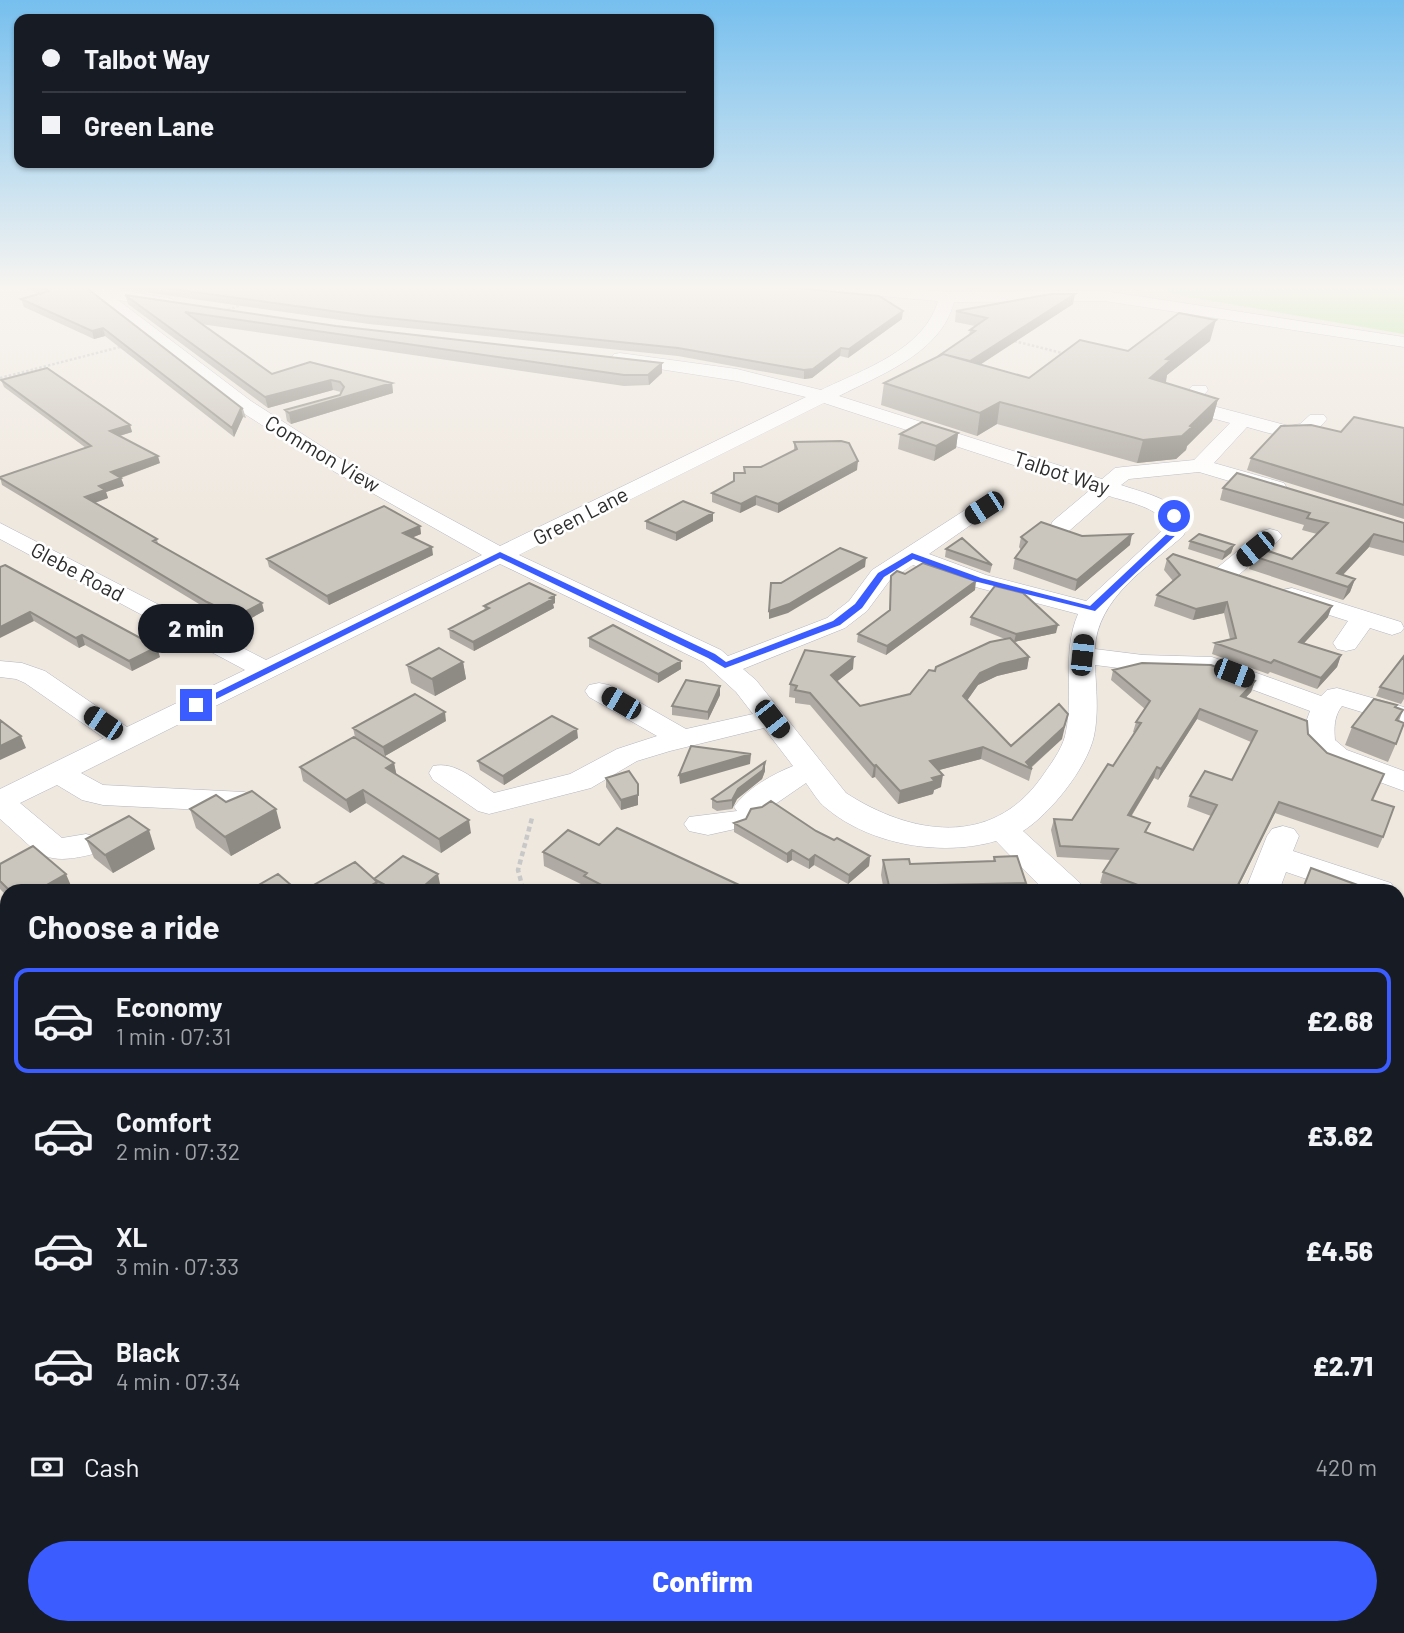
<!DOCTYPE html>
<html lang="en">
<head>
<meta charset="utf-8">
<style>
  :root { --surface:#171b24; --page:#20242c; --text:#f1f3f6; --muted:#9ea1a6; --line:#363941; --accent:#3b5cff }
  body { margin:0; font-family:Barlow,sans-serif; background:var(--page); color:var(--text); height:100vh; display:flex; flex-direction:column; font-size:26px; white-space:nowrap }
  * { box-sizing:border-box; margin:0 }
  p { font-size:23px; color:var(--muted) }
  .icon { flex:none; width:38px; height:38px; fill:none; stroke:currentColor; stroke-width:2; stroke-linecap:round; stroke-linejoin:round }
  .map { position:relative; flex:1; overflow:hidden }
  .sheet { position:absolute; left:0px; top:884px; width:1405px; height:751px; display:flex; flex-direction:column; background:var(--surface); border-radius:21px 21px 0 0; box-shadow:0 2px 5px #0004 }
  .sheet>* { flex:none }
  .top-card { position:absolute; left:14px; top:14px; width:700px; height:154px; border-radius:14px; box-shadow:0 2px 5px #0004; display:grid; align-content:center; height:154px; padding:0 28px; background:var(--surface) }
  .end { position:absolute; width:32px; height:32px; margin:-16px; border:9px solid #3b5cff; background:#fff; box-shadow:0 0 0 4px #fff }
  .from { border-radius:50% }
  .bubble { position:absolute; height:49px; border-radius:24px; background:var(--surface); box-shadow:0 2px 5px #0004; font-size:23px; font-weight:800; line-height:49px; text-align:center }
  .car { position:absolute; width:21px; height:42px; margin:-21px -10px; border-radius:9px; box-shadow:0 0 5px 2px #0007; background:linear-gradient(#222 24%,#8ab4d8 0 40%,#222 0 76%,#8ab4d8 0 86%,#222 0) }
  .top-card b { display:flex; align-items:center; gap:24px; height:66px; font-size:26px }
  .top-card b+b { border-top:2px solid var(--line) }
  .top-card i { width:18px; height:18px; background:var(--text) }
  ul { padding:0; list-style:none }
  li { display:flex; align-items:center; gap:21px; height:105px; margin:0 14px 10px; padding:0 14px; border:4px solid transparent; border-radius:14px }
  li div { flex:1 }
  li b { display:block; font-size:26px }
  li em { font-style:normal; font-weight:800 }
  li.active { border-color:var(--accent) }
  li>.icon { width:63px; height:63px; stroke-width:1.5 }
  h2 { padding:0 28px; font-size:32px; line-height:84px }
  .pay { display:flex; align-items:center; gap:18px; height:77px; padding:0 28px; font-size:26px }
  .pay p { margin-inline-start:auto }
  .action { display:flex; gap:14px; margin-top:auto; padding:14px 28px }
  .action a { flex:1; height:80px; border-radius:42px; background:var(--accent); color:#fff; font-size:28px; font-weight:800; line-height:80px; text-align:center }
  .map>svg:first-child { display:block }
  .green { fill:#b2e898 }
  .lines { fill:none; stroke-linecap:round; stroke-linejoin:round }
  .minor-casing { stroke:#b3b5c1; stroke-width:1 }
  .path-far2 { stroke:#c8c8c8; stroke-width:2.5; stroke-dasharray:2.5 2; stroke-linecap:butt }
  .path-far1 { stroke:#c8c8c8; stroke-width:4.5; stroke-dasharray:5 3.5; stroke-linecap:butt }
  .path { stroke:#c8c8c8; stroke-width:5; stroke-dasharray:6 4.5; stroke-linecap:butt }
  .minor { fill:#fff; fill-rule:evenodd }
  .wall { fill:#afaaa3; fill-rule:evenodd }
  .shaded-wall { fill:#8e8b84 }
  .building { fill:#cbc6bd; stroke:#8e8b84; stroke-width:2; fill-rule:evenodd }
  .route { fill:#3b5cff }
  .labels { text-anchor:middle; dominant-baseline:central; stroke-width:5; stroke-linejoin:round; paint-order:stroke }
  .far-street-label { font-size:21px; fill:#2d2d2d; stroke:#fff }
</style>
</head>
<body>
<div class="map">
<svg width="1404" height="1633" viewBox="0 0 1404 1633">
  <rect width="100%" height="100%" fill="#efe8df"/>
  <path class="green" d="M1150,286H1404V334L1183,296Z
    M1404,1066V1372L1398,1369V1102Z"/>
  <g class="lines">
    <defs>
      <path id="minor" d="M81,286H99L172,299L174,302L172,305L166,307L118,300L251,401L349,464L500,546L806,397L737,381L620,363L611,358L614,354L620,353L737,369L821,390C862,370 924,350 938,301L824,291L816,286H875L947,292L1105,291L1404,337V347L1105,301L954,302C941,353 882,374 839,396L1102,479L1115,468L1123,467L1194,460L1230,423L1178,409L1175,405L1192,386H1206L1208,390L1198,402L1289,426L1300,424L1310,415H1324L1327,419C1306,447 1276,435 1247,427L1214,463L1284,483L1287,488L1284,493L1276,495L1199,472L1129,479L1121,485C1147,494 1178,499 1189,526L1183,536C1148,567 1097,598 1095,649L1143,655L1212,657L1321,696L1327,690L1337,688L1404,707V725L1342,706C1334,716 1334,728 1335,740L1347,750L1404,771V791L1325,762L1306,743V722L1310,711L1208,673L1143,671L1095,665C1096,688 1099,712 1094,736C1087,768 1050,814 1023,831L1080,883L1085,891H1045L996,841C942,857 870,845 826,808C818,802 812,791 806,783L761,814L746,816L749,820L744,827L708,835L689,831L684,824L689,817L737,811L734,807C746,789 773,774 793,766L764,728L670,751L637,761L591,788L489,814L478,811L433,780L429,773L433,766C456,761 475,780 494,793L570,774L617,749L657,736L589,697L585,691L589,685L599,683L609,685L686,729L753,714L736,692L703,662L500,564L81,773L103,785L244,792L255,795L260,802L255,809L244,812L103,805L82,800L57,785L20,803L62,838L86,834L97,837L102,845L97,853C41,868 41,854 0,819V789L104,738L25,683L16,679L0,677V661L22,663L45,671L127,727L245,670L0,539V523L266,660L482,555L335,472L237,409ZM824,403L1090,490L1053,521L1050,526L1053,531H1069L1109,496C1127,502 1159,507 1167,526L1086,601L986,575L929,554L995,508L992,503H976L872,570L849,601L827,618L728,656L721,650L519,555ZM913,565L968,585L1078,614C1061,654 1075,695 1065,736C1061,751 1050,765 1041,778C991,848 911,835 846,793L756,680L743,669L845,628L867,611L890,580Z
        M1270,529L1278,531L1282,536L1278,541L1235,578L1226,580L1217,578L1214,573L1217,568L1262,531Z
        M1292,588L1401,622L1404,628L1401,632L1392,635L1370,628L1355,649L1346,651L1337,649L1333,643L1348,621L1283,600L1280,595L1283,590Z
        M1283,826L1294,829L1299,836L1293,851L1391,883L1396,891H1342L1286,872L1279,891H1245L1267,836L1272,829Z
        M7,1141V1178L0,1181V1144Z
        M11,1628H71L69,1633H9Z
        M548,1628H609L611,1633H550Z
        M1023,1628H1124L1122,1633H1025Z"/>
    </defs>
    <use href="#minor" class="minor-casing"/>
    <path class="path-far2" d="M224,312L242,304
      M1010,340L1066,354
      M0,378L124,346"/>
    <path class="path-far1" d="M523,889L518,870L532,818"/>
    <path class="path" d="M523,887L524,891"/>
    <use href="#minor" class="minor"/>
  </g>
  <path class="wall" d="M22,286H84L243,409L246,418L243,417L234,437L105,336L94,339L24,307L21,299L40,294Z
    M102,286H790L788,288L902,319L848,358L840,356L812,378L804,379L678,356L369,324Z
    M961,286H987L980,289H968Z
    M125,295L336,326L662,363V373L649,385L624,386L201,324L272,374L392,383L393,393L291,424L287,421L285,410L340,395L341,392L333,390L268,408L128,304Z
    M1073,304L980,364L1029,378L1128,351L1210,341L1167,375L1165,383L1218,399L1212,421L1187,446L1186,450L1176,459L1137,463L997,424L977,436L881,405L884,383L937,357L969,335L970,330L975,326L955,322L956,311Z
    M1,380L130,425L132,432L120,436L160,463L121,478L124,486L106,492L108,498L95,503L157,539L158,544L264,611L239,625L209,610L2,485L0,477L86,448L4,387Z
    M1404,428V519L1247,470L1251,458L1341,432Z
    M958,433L956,448L934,461L898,449L900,434Z
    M794,442L857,470L778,513L756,505L740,513L712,502V493L733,481L734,473H744V467H761L794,451Z
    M1223,488L1404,523V556L1369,547L1343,575L1355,579L1350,592L1343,600L1249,569L1253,556L1292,559L1317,534L1302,530L1304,525L1220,500Z
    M646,521H713L676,541L646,529Z
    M420,526L421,534L413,537L433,555L329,605L269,567L267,559Z
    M1082,536L1130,545L1075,591L1013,569L1015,558L1021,550L1019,547L1021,537Z
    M1190,541L1234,545L1231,553L1222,560L1188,549Z
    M946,549L992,565L990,573L945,557Z
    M1167,559L1328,617L1304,643L1341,655L1337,667L1317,689L1270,672L1268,674L1212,654L1215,643L1230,639L1224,613L1193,620L1154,606L1157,595L1173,581L1164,570Z
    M0,567L160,657L132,671L85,645L79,648L34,621Z
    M891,576L975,590L886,655L857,642L858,634L890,611Z
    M555,595V603L553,604L554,608L474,651L450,638L449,629L485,610L484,606Z
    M971,617L1056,633L1014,642L1029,657L1027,669L997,676L978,685L967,700L1011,746L1062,739L1031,768L1032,769L1029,781L981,759L939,770L941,787L934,790L933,794L898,804L875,777L872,778L810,705L795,703V698L789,697L790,684L853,669L837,681L860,706L910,694L935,671L1005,639L970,625Z
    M589,638L681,661V669L658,683L589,647Z
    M1404,656V699L1401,704L1376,696L1380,687Z
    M463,662L466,679L435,696L411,683L407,665Z
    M1113,670L1255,681L1251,692L1245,698L1308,734L1372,800L1383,837L1378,848L1275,813L1236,891H1120L1100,883L1103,872L1111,860L1057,857L1051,830L1054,819L1072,820L1113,766L1135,733L1133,732L1136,722L1145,709L1111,680ZM1197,719L1251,742L1232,780L1190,796L1187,807L1211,816L1193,850L1147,833L1131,817L1154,778L1158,780Z
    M720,695L708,720L672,715V706Z
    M1403,710L1399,721L1404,725L1388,762L1345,745L1352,727Z
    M446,721L385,756L355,737L353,728Z
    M578,738L504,785L480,770L478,761Z
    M765,762V771L762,779L737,799L732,809L717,811L712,808V799Z
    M394,763L396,774L471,833L441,853L366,803L350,813L303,781L300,767Z
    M606,778L638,805L621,810L606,787Z
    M226,802L281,828L231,856L196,828L190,809Z
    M734,823L816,831L834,840L870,856L869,866L848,884L814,865L809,869L792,860L787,863L734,832Z
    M86,839L155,849L113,873L94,858Z
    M599,845L752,891H585V886L544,866L543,852Z
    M994,857L1026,883L1025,891H884L881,875L883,860L910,864L993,861Z
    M0,864L72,888L68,891H7V896L0,889Z
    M374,879L441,889L439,891H303Z
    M367,1628H470L466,1633H370Z
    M793,1628H824L821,1633H800Z
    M1319,1628H1398L1404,1633H1317Z"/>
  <path class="shaded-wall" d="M1075,294L1073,304L960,378L961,367Z
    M903,311L902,319L848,358L849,349Z
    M1216,320L1210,341L1167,375L1166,382L1144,400L1150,378L1166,359Z
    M103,328L105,336L94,339L92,331Z
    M841,348L840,356L812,378L804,379V370Z
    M662,363V373L649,385L648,375Z
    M331,380L333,390L268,408L265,397Z
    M392,383L393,393L291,424L289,413Z
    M1218,399L1212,421L1187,446L1186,450L1176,459L1137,463L1143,440L1190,426Z
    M1000,402L997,424L977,436L980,413Z
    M241,408L243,417L234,437L232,428Z
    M130,425L132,432L112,438L110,431Z
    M958,433L956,448L934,461L936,446Z
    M158,456L160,463L114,480L111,472Z
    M858,461L857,470L778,513V504Z
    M121,478L124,486L106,492L108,498L88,505L85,497L99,486Z
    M756,496V505L740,513L741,504Z
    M713,513V521L676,541V533Z
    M420,526L421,534L404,541L403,533Z
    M1132,534L1130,545L1075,591L1077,580Z
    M1374,534L1369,547L1335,583L1337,573Z
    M1234,545L1231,553L1222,560L1225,552Z
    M432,547L433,555L329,605L327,596Z
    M866,558L865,567L788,613L769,619V611Z
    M1355,579L1350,592L1343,600L1348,587Z
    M976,581L975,590L886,655L887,646Z
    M555,595V603L553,604L554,608L474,651L473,642Z
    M1227,602L1224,613L1193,620L1196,609Z
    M262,603L264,611L239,625L237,616Z
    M1332,606L1328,617L1295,653L1299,642Z
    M30,612L34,621L0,638V627Z
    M1058,625L1056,633L1014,642L1016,634Z
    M82,635L85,645L79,648L76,638Z
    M157,647L160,657L132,671L129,661Z
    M1341,655L1337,667L1317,689L1321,678Z
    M854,657L853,669L830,687L831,675Z
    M1029,657L1027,669L997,676L978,685L962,708L963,696L980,673L1000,664Z
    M681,661V669L658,683V674Z
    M463,662L466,679L435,696L432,679Z
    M1255,681L1251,692L1237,707L1241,696Z
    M720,686V695L708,720V712Z
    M1200,709L1197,719L1158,780L1161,769Z
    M445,712L446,721L385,756L383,747Z
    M1068,714L1062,739L1030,768L1026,762Z
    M577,729L578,738L504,785L503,776Z
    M21,736L26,748L0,760V746Z
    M983,747L981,759L928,773L930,761Z
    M751,754L750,764L680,784L679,775Z
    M765,762V771L762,779L737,799L732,809V800L738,789Z
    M394,763L397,777L386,768Z
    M876,765L875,777L872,778L874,766Z
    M1157,767L1154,778L1125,826L1128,815Z
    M943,775L941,787L934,790L933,794L898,804L900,791L932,778Z
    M638,784V805L621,810V800Z
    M363,790L366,803L350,813L346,800Z
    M1279,802L1275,813L1236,891H1235Z
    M276,809L281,828L231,856L225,837Z
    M469,820L471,833L441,853L439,839Z
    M149,830L155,849L113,873L105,855Z
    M792,850V860L787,863V854Z
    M815,855L814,865L809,869V860Z
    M870,856L869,866L848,884L849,875Z
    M66,874L72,888L68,891H36Z
    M438,874L441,889L439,891H418Z
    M377,882L379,891H361Z
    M7,1101V1122L0,1127V1106Z
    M7,1240V1254L0,1259V1245Z
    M7,1300V1314L0,1319V1306Z
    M0,1566L7,1577V1591L0,1597Z
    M454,1628H470L466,1633H450Z
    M780,1628H785L784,1633H777Z"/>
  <path class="building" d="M37,286H84L243,409L241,408L232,428L103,328L92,331L21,299L49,291Z
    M150,286H785V287L879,296L903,311L849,349L841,348L813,369L804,370L678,348L368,316Z
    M1051,294H1075L970,361L943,354L937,357L975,331L970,330L987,318L956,311Z
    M125,295L336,326L662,363L648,375H624L185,312L272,374L310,362L392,383L289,413L285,410L340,395L344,387L340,382L331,380L265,397Z
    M1179,313L1216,320L1166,359L1171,360L1150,378L1218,399L1190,426L1192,427L1182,436L1143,440L1000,402L980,413L884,383L943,354L1029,378L1080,340L1128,351Z
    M47,368L130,425L110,431L158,456L111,472L121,478L99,486L105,490L85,497L157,539L153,541L262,603L237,616L207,602L0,478V477L91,446L1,380Z
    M1354,417L1404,428V505L1251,458L1281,426L1311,425L1341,432Z
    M922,422L958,433L936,446L900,434Z
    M841,441L849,443L858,461L778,504L756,496L741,504L712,493L734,481V473H745L744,467H761L797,449L794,442Z
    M1237,473L1404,523V542L1374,534L1337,573L1355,579L1348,587L1253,556L1262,549L1292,559L1328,523L1307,518L1310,513L1223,488Z
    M683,501L713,513L676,533L646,521Z
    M384,506L420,526L403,533L432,547L327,596L267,559Z
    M1041,522L1082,536L1132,534L1077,580L1015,558L1027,542L1021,537Z
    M1199,534L1234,545L1225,552L1190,541Z
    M962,538L992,565L946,549Z
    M840,548L866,558L789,604L769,611L771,583H781Z
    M1173,554L1332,606L1299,642L1341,655L1321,678L1274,660L1271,663L1215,643L1236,638L1227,602L1196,609L1157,595L1180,575L1167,559Z
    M923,563L976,581L887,646L858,634L890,610L891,576L897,571L905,574Z
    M5,565L157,647L129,661L82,635L76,638L30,612L0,627V567Z
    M529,583L555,595L550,598L553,599L473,642L449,629L489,608L484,606Z
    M995,586L1023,593L1058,625L1016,634L971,617Z
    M613,625L681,661L658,674L589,638Z
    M1010,638L1029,657L1000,664L980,673L963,696L1011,746L1059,704L1068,714L1064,727L1026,762L1032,769L983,747L930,761L943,775L932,778L935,781L900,791L876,765L874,766L810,693L795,690L797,686L790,684L805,650L854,657L831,675L860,706L910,694L929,670L935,671L936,667L990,642Z
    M439,648L463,662L432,679L407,665Z
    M1404,656V694L1380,687Z
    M1142,663L1211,665L1255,681L1241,696L1307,721L1308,734L1327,753L1384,774L1372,800L1394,807L1383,837L1279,802L1235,891H1147L1146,888L1103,872L1118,849L1060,846L1054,819L1072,820L1108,764L1113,766L1141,723L1136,722L1150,701L1113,670ZM1200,709L1257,731L1232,780L1205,771L1190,796L1217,805L1193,850L1145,832L1150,823L1128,815L1157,767L1161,769Z
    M686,680L720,686L708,712L672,706Z
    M415,694L445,712L383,747L353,728Z
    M1374,699L1397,705L1395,707L1403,710L1396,720L1404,723L1396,744L1352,727Z
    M552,716L577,729L503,776L478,761Z
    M0,720L21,736L0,746Z
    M354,737L394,763L386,768L469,820L439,839L363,790L346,800L300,767Z
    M691,746L751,754L679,775Z
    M765,762L763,770L738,789L732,800L717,802L712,799Z
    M629,771L638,784V795L621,800L606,778Z
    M252,791L276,809L225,837L190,809L216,795L226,802Z
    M771,801L816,831L834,840L837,838L870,856L849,875L815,855L809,860L792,850L787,854L734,823L746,819L751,809L762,807Z
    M129,816L149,830L105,855L86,839Z
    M617,828L752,891H613L584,876L587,873L543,852L568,830L599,845Z
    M33,846L66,874L36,891H10L0,881V864Z
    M403,856L438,874L418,891H396L374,879L377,882L361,891H303L355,862L374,879Z
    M1017,856L1026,883L889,886L883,860L909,859L910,864L995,861L994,857Z
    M1311,868L1374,891H1302Z
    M278,874L298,891H248Z
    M7,1069V1101L0,1106V1073Z
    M7,1191V1240L0,1245V1195Z
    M0,1280L7,1288V1300L0,1306Z
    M7,1441V1478L0,1468V1446Z
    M1398,1463L1404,1466V1483L1398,1504Z
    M1398,1521L1404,1524V1633H1334L1336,1628H1398Z
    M199,1628H237L241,1633H193Z
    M338,1628H348L354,1633H333Z
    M372,1628H454L450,1633H378Z
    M684,1628H780L777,1633H686L683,1630Z
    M804,1628H821L818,1633H811Z
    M944,1628H1010L1017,1633H942Z"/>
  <linearGradient id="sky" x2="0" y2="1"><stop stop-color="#76bfee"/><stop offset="0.56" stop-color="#f8f5f1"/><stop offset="1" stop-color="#f8f5f1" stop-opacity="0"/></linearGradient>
  <rect width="1404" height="514" fill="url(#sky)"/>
  <path class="route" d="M1171,514H1177L1183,526L1178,533L1095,611L974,581L913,559L884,577L862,608L840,625L725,668L708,658L500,558L200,707L191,705L500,552L715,654L726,662L833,621L855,604L878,573L912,553L981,578L1090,606L1172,529L1174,526Z"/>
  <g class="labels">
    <g class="far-street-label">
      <text transform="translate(323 453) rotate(31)">Common View</text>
      <text transform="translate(1062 472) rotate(18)">Talbot Way</text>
      <text transform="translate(580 515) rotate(-27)">Green Lane</text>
      <text transform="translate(78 571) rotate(28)">Glebe Road</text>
    </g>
  </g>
</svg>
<i class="end from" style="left:1174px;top:516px"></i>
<i class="end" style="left:196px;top:705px"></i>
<div class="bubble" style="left:138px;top:604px;width:116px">2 min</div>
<i class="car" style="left:984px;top:508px;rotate:237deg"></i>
<i class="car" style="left:1255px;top:549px;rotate:231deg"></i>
<i class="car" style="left:1082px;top:655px;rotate:6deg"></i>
<i class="car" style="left:1234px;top:673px;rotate:111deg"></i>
<i class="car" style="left:621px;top:703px;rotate:300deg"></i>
<i class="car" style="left:772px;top:719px;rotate:142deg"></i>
<i class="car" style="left:103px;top:723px;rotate:304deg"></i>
<div class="top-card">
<b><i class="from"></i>Talbot Way</b>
<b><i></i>Green Lane</b>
</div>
<section class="sheet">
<h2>Choose a ride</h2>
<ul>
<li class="active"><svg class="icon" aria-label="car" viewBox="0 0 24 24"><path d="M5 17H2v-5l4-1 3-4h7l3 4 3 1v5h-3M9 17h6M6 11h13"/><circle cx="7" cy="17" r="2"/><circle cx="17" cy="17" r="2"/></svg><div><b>Economy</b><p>1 min · 07:31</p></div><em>£2.68</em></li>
<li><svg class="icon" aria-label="car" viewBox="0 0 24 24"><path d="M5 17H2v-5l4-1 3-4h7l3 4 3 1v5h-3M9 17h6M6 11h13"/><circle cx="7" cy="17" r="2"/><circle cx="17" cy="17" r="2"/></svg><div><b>Comfort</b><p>2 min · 07:32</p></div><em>£3.62</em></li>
<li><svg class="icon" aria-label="car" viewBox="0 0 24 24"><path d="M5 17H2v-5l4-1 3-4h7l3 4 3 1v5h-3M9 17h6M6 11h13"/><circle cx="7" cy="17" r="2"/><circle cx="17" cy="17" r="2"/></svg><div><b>XL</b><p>3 min · 07:33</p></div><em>£4.56</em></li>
<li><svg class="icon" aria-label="car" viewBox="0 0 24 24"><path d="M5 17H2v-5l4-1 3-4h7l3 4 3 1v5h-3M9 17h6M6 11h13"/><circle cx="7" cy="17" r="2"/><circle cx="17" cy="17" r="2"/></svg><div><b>Black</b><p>4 min · 07:34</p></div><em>£2.71</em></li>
</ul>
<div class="pay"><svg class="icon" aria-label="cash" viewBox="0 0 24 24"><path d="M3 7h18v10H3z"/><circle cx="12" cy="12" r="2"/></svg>Cash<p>420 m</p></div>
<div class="action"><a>Confirm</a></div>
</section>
</div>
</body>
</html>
